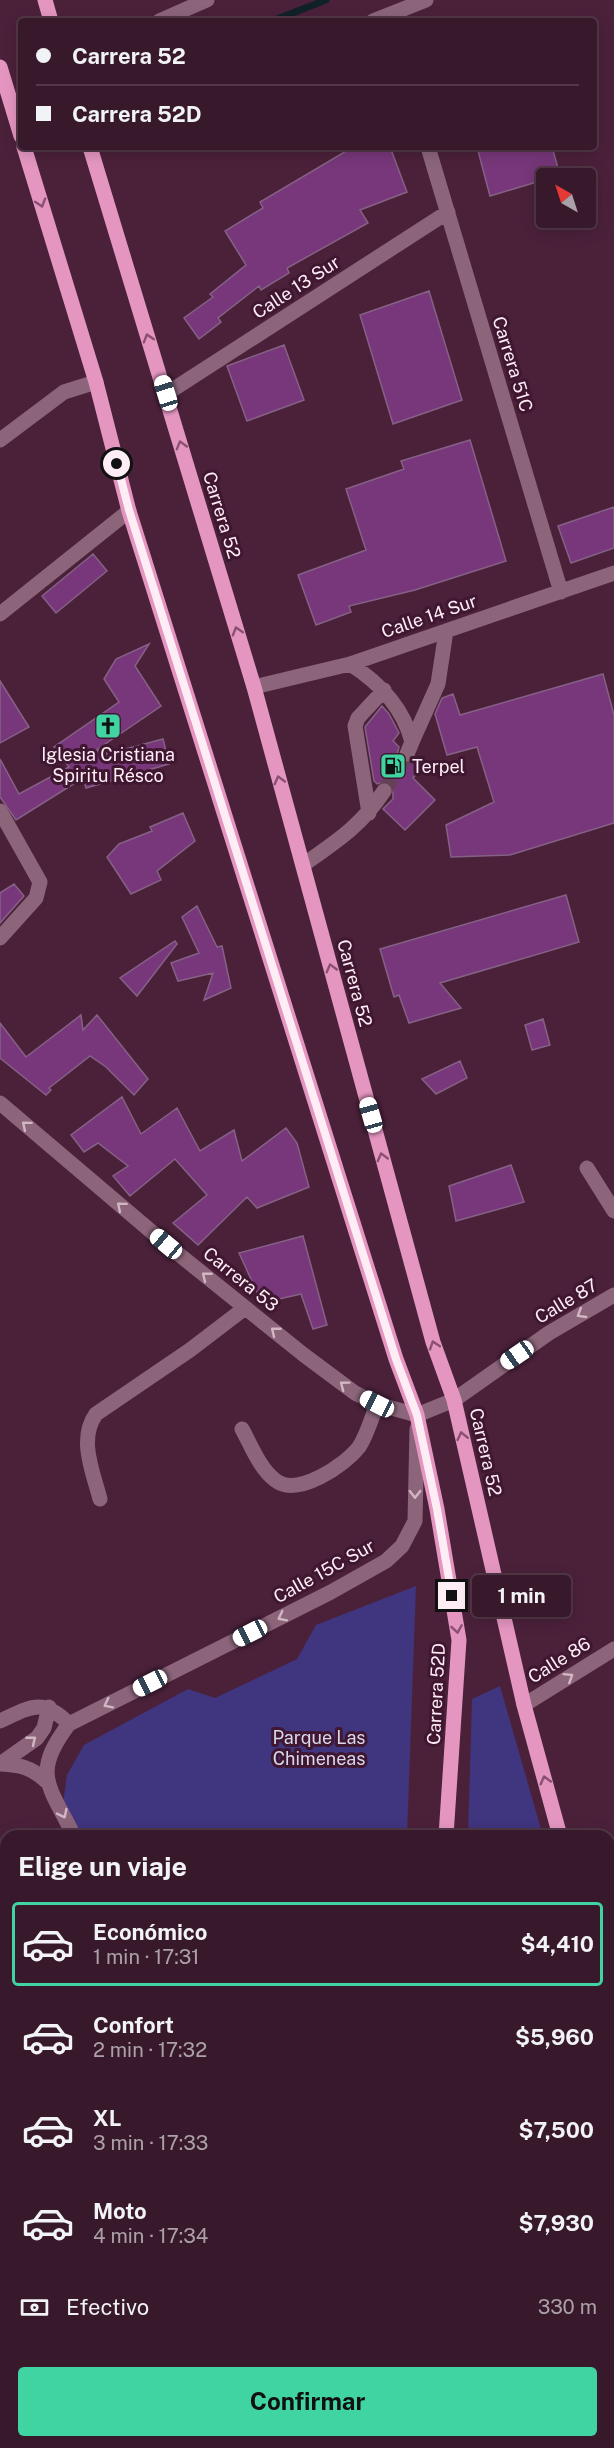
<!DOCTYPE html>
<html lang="es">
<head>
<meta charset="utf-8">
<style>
  :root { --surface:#38192c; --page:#432638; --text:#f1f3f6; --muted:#aba0a9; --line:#523848; --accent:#40d4a2 }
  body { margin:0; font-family:"Public Sans",sans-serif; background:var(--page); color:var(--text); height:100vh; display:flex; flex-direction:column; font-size:22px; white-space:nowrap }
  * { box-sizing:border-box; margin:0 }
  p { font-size:20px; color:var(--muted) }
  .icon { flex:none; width:33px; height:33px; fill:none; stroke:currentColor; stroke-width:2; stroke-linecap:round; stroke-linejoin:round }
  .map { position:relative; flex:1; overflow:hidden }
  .drawer { position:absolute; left:0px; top:1830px; width:615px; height:618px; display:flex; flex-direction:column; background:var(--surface); border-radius:18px 18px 0 0; box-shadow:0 3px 15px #0003,0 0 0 2px var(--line) }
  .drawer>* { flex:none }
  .hud { position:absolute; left:18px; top:18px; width:579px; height:132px; border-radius:6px; box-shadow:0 3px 15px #0003,0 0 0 2px var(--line); display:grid; align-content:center; height:132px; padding:0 18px; background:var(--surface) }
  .needle { width:39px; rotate:321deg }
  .tools { position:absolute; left:536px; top:168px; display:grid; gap:12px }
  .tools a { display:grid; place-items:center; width:60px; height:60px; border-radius:6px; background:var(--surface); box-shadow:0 3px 15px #0003,0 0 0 2px var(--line); font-size:30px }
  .end { position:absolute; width:27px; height:27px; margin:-14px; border:8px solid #ffedf6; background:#111; box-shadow:0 0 0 3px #111 }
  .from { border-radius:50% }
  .bubble { position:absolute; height:42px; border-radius:6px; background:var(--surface); box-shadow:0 3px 15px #0003,0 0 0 2px var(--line); font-size:20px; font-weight:700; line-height:42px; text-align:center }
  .car { position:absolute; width:18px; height:36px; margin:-18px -9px; border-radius:8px; box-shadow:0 0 4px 2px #0007; background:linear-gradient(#fff 24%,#345 0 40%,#fff 0 76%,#345 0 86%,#fff 0) }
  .hud b { display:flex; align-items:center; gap:21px; height:57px; font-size:22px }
  .hud b+b { border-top:2px solid var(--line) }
  .hud i { width:15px; height:15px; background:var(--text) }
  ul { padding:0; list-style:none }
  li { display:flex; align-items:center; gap:18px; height:84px; margin:0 12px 9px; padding:0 6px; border:3px solid transparent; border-radius:6px }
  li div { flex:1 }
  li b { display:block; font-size:22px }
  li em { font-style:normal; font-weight:700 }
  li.selected { border-color:var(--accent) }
  li>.icon { width:54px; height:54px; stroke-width:1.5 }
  h2 { padding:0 18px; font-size:27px; line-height:72px }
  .pay { display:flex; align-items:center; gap:15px; height:66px; padding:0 18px; font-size:22px }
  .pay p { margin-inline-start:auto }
  .cta { display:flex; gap:12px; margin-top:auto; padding:12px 18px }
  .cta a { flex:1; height:69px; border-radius:6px; background:var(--accent); color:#111; font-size:24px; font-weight:700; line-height:69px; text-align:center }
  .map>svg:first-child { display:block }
  .green { fill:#40357f }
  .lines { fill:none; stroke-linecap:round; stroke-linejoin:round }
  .stream { stroke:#112128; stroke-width:7 }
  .building { fill:#77377a; stroke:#856186; stroke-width:1.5 }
  .minor-tunnel { stroke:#664056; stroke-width:15; stroke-dasharray:15 8; stroke-linecap:butt }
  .minor { stroke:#8c657a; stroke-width:15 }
  .major { stroke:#e496c1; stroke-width:15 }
  .oneway { stroke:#8a5071 }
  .oneway2 { stroke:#d1b7c4 }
  .route { stroke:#ffedf6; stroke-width:8 }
  .labels { text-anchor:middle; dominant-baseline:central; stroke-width:6; stroke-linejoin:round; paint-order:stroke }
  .street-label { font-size:18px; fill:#ffedf6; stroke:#401730 }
  .poi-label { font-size:18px; fill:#ffedf6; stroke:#401730 }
  .park-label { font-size:18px; fill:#d7d7ed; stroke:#401730 }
</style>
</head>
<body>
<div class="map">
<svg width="614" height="2448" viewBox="0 0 614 2448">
  <rect width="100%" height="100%" fill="#4b213a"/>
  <path class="green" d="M416,1586L407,1836H81L63,1804L67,1775L84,1745L188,1689L215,1698L297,1659L316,1625Z
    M500,1686L543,1836H468L472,1699Z"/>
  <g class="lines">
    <path class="stream" d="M272,21L326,0"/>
  </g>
  <path class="building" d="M353,147H390L407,192L360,210L368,223L287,268L289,273L261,290L259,286L218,318L221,322L199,339L184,318L213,297L210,294L246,265L225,231L263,208L260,202Z
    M477,147H552L560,175L490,196Z
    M429,291L462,400L393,424L360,315Z
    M284,345L304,400L247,421L227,366Z
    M470,440L506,561L415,590L349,606L351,612L316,625L298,575L366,550L346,489L404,469L401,461Z
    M614,507V548L571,563L558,526Z
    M93,554L107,571L56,613L42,596Z
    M149,644L135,666L161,706L86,757L103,748L107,754L163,739L169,764L86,788L83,778L16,820L0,797V759L19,794L69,767L54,747L119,702L104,679L116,659Z
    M603,674L614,715V823L510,855L451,857L446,825L494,802L477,747L447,755L435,714L442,698L453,694L460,715Z
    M0,681L29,727L0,743Z
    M382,706L389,714L399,733L393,741L399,747L397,755L399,759L408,764L414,760L422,768L413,778L435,800L405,830L383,809L393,799V786L386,781L377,784L374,781L365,727Z
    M183,813L195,841L157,871L161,880L131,894L107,857L119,844L152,831L150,827Z
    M14,884L24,896L0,923V893Z
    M566,895L579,942L440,983L461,1008L409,1023L399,995L394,997L380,949Z
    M197,906L217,947L222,946L231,988L204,1000L213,973L178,981L171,963L199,953L182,917Z
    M175,941L177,944L137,996L120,978Z
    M81,1015L83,1030L97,1015L148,1079L134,1095L106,1067L90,1056L49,1088L51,1090L46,1095L0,1058V1023L26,1057Z
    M543,1019L550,1045L532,1050L525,1025Z
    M460,1061L467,1078L436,1094L422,1079Z
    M122,1097L141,1134L177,1108L200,1151L234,1130L242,1161L286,1128L297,1143L309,1187L257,1208L247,1197L198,1245L173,1223L207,1195L175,1159L130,1196L113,1176L128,1166L98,1143L84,1152L71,1135Z
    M511,1165L524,1202L456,1221L449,1186Z
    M303,1236L327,1325L313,1329L301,1294L262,1303L239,1253Z"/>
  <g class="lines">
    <path class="minor-tunnel" d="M384,791L407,754"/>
    <path class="minor" d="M159,21L207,0
      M373,21L426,0
      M428,147L561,592
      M166,394L448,212
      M0,440L64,392L96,382
      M0,614L129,511
      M350,664C380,683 403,707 412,742L407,754
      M254,687L350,664L614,573
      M412,742L438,684L446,631
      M0,811L40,882L36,898L0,938
      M369,813L355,726L358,718L384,690
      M303,865C337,841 360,827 384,791
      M0,1103L166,1244L304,1355L355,1393L377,1404L417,1415
      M587,1168L614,1211
      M417,1415L454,1400L549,1333L614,1295
      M242,1429C251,1445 260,1469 275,1480C297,1498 345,1465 359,1447C367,1435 372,1417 377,1404
      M100,1499C93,1472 78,1439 96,1414L190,1350L245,1308
      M524,1705L614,1649
      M0,1721C30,1707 43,1697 69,1724
      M0,1764L37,1738L44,1728L49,1707
      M0,1764C20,1765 31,1767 46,1781
      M74,1836C49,1785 31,1774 69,1724L331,1592L386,1561L402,1546L415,1521L417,1429
      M0,2201H6
      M609,2232H614
      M0,2367L6,2364
      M609,2389H614
      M30,2448V2442"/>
    <path class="major" d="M45,0L51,21
      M0,67L21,136
      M24,147L96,382L129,511L396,1359L417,1415L437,1509L459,1640L446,1836
      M90,147L254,687L433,1342L454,1400L524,1705L560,1836
      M609,1983L614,1997
      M614,2027L610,2051L614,2063
      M404,2448V2442"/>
  </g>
  <defs><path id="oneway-chevron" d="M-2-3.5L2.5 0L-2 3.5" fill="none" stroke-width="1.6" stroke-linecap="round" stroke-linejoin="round" transform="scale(1.5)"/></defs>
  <g class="oneway">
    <use href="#oneway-chevron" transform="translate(41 203) rotate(73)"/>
    <use href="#oneway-chevron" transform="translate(148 338) rotate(-107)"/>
    <use href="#oneway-chevron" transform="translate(181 445) rotate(-106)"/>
    <use href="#oneway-chevron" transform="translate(237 631) rotate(-107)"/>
    <use href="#oneway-chevron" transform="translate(279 780) rotate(-105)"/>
    <use href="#oneway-chevron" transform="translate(331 968) rotate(-105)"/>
    <use href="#oneway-chevron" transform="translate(382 1157) rotate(-105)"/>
    <use href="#oneway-chevron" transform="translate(434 1345) rotate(-108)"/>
    <use href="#oneway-chevron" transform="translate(462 1436) rotate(-103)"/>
    <use href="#oneway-chevron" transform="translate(457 1629) rotate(81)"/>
    <use href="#oneway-chevron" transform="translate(545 1780) rotate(-105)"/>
  </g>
  <g class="oneway2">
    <use href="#oneway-chevron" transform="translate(26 1125) rotate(-140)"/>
    <use href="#oneway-chevron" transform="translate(121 1206) rotate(-140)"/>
    <use href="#oneway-chevron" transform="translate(206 1276) rotate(-141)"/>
    <use href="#oneway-chevron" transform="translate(581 1314) rotate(149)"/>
    <use href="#oneway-chevron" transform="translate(275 1331) rotate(-141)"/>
    <use href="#oneway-chevron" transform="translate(344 1385) rotate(-143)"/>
    <use href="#oneway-chevron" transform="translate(415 1494) rotate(90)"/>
    <use href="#oneway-chevron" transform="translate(282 1617) rotate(153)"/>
    <use href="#oneway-chevron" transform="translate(569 1677) rotate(-32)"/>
    <use href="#oneway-chevron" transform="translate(108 1704) rotate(153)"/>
    <use href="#oneway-chevron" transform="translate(32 1740) rotate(-39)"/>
    <use href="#oneway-chevron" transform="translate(63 1814) rotate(64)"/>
  </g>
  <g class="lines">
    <path class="route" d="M117,464L129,510L396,1359L417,1415L437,1509L452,1596"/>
  </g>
  <defs>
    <symbol id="church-square" viewBox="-11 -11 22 22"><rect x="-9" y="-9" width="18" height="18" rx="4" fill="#40d4a2" stroke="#401730"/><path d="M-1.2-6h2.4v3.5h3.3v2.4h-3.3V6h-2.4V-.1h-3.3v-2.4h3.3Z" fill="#111"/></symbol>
    <symbol id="fuel-square" viewBox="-11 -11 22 22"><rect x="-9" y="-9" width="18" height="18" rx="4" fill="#40d4a2" stroke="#401730"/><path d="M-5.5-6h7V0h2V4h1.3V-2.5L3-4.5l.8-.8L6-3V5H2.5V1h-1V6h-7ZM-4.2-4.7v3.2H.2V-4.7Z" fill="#111"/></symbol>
  </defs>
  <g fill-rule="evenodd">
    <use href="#church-square" x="93" y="711" width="30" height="30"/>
    <use href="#fuel-square" x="378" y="751" width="30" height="30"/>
  </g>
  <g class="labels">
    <g class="street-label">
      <text transform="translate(296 287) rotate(-33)">Calle 13 Sur</text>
      <text transform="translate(513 364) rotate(73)">Carrera 51C</text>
      <text transform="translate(222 515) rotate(73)">Carrera 52</text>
      <text transform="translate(429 616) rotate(-19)">Calle 14 Sur</text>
      <text transform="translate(355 983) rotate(75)">Carrera 52</text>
      <text transform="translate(241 1279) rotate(39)">Carrera 53</text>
      <text transform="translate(566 1301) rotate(-31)">Calle 87</text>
      <text transform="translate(486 1452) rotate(77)">Carrera 52</text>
      <text transform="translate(324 1571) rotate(-29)">Calle 15C Sur</text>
      <text transform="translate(559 1660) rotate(-32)">Calle 86</text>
      <text transform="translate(436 1694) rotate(-87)">Carrera 52D</text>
    </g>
    <g class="poi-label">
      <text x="108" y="754">Iglesia Cristiana<tspan x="108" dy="21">Spiritu Résco</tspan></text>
      <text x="412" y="766" text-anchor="start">Terpel</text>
    </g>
    <g class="park-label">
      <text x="319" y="1737">Parque Las<tspan x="319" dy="21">Chimeneas</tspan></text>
    </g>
  </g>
</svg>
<div class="tools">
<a><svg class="needle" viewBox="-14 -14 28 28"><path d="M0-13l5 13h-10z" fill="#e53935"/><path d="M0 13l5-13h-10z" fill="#aba0a9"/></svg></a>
</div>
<i class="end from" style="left:117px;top:464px"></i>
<i class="end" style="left:452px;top:1596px"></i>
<div class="bubble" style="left:472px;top:1575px;width:99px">1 min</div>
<i class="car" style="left:166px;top:393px;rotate:343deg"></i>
<i class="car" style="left:371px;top:1115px;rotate:344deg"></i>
<i class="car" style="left:166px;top:1244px;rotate:310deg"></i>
<i class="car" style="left:517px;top:1355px;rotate:235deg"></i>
<i class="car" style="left:377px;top:1404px;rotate:297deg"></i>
<i class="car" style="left:250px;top:1633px;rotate:243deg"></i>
<i class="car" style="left:150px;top:1683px;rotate:243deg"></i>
<div class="hud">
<b><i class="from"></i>Carrera 52</b>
<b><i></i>Carrera 52D</b>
</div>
<section class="drawer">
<h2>Elige un viaje</h2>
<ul>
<li class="selected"><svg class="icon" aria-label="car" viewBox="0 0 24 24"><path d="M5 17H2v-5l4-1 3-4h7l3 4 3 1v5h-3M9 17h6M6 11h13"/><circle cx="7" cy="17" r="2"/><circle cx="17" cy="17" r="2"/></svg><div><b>Económico</b><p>1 min · 17:31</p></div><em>$4,410</em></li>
<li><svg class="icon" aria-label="car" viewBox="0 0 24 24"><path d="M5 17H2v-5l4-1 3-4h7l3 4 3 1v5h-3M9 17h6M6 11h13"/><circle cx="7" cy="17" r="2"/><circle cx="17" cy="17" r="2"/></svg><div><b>Confort</b><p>2 min · 17:32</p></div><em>$5,960</em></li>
<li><svg class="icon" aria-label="car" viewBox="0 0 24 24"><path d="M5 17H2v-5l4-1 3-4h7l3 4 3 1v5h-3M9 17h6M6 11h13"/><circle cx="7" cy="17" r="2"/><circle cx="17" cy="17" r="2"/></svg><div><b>XL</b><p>3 min · 17:33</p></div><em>$7,500</em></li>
<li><svg class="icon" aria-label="car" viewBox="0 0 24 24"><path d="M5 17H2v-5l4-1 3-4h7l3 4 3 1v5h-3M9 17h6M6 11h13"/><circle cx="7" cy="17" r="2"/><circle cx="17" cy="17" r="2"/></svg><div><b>Moto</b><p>4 min · 17:34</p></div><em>$7,930</em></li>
</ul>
<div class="pay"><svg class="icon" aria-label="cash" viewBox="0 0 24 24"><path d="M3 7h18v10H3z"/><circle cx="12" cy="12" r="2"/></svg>Efectivo<p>330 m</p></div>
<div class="cta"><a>Confirmar</a></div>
</section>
</div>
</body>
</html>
